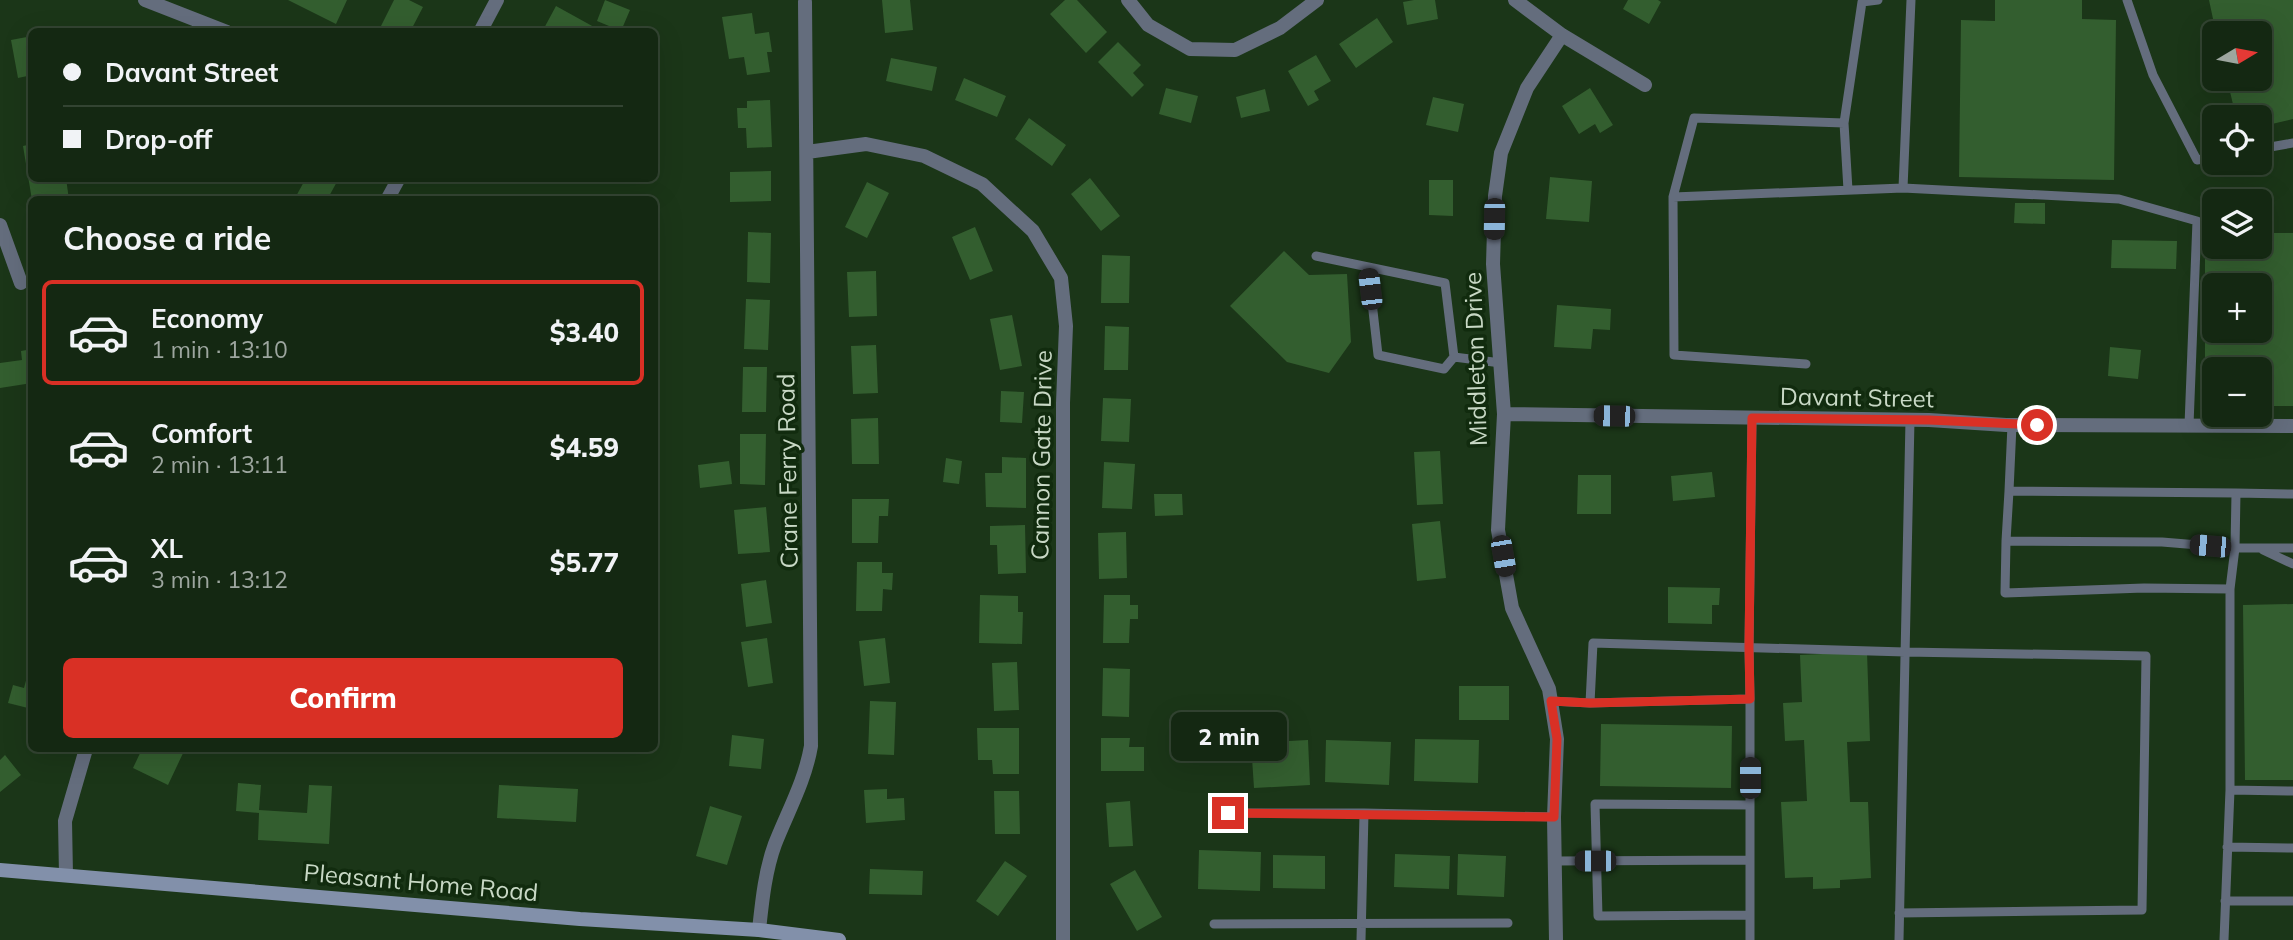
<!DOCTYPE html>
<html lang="en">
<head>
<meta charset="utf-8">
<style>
  :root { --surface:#142812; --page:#1d301b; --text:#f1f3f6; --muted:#9da69f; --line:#334432; --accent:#d93025 }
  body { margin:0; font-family:Mulish,sans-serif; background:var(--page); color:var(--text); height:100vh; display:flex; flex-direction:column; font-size:26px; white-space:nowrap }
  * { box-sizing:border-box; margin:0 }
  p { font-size:23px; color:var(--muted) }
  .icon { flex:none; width:38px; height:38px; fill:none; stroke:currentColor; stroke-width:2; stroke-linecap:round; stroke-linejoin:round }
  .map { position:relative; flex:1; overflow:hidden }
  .drawer { position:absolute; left:28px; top:196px; width:630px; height:556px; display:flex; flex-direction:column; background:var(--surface); border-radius:10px; box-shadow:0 7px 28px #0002,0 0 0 2px var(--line) }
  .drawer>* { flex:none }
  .hud { position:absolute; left:28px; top:28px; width:630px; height:154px; border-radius:10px; box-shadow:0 7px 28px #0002,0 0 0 2px var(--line); display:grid; align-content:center; height:154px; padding:0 35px; background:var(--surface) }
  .needle { width:46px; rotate:80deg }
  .fabs { position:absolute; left:2202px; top:21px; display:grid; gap:14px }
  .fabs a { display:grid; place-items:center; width:70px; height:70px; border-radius:10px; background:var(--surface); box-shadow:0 7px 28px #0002,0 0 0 2px var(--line); font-size:35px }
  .end { position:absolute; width:32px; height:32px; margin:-16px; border:9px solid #d93025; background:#fff; box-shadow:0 0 0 4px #fff }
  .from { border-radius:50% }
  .bubble { position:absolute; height:49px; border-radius:10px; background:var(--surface); box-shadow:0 7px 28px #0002,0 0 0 2px var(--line); font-size:23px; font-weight:800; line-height:49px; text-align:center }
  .car { position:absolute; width:21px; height:42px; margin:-21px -10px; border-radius:9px; box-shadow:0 0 5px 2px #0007; background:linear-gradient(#222 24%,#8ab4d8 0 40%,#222 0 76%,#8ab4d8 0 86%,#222 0) }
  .hud b { display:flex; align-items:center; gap:24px; height:66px; font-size:26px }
  .hud b+b { border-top:2px solid var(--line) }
  .hud i { width:18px; height:18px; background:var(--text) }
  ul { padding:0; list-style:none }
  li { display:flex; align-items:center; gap:21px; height:105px; margin:0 14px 10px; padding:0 21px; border:4px solid transparent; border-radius:10px }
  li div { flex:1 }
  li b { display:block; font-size:26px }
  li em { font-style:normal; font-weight:800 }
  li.current { border-color:var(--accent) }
  li>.icon { width:63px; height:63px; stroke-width:1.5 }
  h2 { padding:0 35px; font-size:32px; line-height:84px }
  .action { display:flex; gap:14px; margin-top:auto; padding:14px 35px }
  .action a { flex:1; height:80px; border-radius:10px; background:var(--accent); color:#fff; font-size:28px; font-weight:800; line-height:80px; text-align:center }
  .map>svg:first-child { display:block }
  .building { fill:#335e2f; fill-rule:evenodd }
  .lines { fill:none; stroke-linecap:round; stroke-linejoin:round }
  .service { stroke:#646d7d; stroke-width:9 }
  .minor { stroke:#646d7d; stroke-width:14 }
  .secondary { stroke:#8290aa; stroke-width:14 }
  .route { stroke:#d93025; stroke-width:9 }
  .labels { text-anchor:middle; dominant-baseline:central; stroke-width:7; stroke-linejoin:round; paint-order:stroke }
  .street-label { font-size:24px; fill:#c8d8c5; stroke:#112b0e }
</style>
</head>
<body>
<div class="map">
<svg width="2293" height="940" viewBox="0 0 2293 940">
  <rect width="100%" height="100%" fill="#1b3618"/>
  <path class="building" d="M288,0H347L336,24Z
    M394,0H409L423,7L410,32H378Z
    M605,0L630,10L621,31L597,21Z
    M882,0H910L913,30L885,33Z
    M1065,0H1077L1107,32L1086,53L1050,14Z
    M1414,0H1435L1438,19L1407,25L1403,2Z
    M1628,0H1658L1661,2L1649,24L1623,9Z
    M1995,0H2082V19L2116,20L2114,180L1959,177L1961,20L1995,21Z
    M2209,0H2293V119L2259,127V117H2236L2227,79H2259V33H2216Z
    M556,6L594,27L592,32H542Z
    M752,13L755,34L769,32L772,52H767L770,72L747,75L744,57L729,59L722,17Z
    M1377,18L1393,42L1356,68L1339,44Z
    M32,36V75L18,78L11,40Z
    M1118,42L1141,65L1133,73L1144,85L1132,97L1098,62Z
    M1316,55L1331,81L1314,91L1319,100L1308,106L1288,71Z
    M891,58L937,67L932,91L886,81Z
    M964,78L1006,96L997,117L955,100Z
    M1166,88L1198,96L1191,123L1159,114Z
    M1590,88L1613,125L1600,133L1595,124L1579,134L1562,106Z
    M1265,89L1270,111L1241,118L1236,97Z
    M1433,97L1464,104L1458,132L1426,125Z
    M770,100L772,147L747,148L746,128H738L737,108H747V101Z
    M1029,118L1066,145L1052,166L1015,139Z
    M32,144V178H66L69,200H32L23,146Z
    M771,171V201L730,202V172Z
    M1550,177L1592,181L1589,222L1546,219Z
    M306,178H339L327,200H294Z
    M1090,178L1120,216L1101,231L1071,194Z
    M1429,180H1453V216L1429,215Z
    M867,182L889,193L867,238L845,227Z
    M2015,203H2045V224L2014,223Z
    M975,227L993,271L970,280L952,237Z
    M748,232L771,233L770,283L747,282Z
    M2205,233H2214V247H2259V233H2293V406H2259V369H2214V381H2205ZM2214,285H2259V331H2214Z
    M2112,240L2177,241L2176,269L2111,268Z
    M1284,251L1309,275L1347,274L1351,342L1329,373L1287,362L1230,306Z
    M1102,255L1130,256L1129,303H1101Z
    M876,271L877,316L849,317L847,272Z
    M746,299L770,300L768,350L744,349Z
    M1557,305L1611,309L1610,330L1593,329L1591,349L1554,347Z
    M1012,315L1022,366L1000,370L990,319Z
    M1105,326L1129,327L1128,370H1104Z
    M876,345L878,393L853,394L851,346Z
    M2110,347L2141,350L2138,379L2108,376Z
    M32,349V383L0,388V363L22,360L21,351Z
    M743,367H767L766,412H742Z
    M1001,391L1024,392L1022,423L1000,422Z
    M1103,398L1131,399L1129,442L1101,441Z
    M878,418L879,464H852L851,419Z
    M740,434H766L765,485L740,484Z
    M1440,451L1443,504L1417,505L1414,452Z
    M1002,457L1026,458V508L986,507L985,473H1002Z
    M946,458L962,461L959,484L943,482Z
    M729,461L732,484L700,488L698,465Z
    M1104,462L1135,464L1132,509L1102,508Z
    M1712,472L1715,497L1673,501L1671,476Z
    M1578,475H1611V514H1577Z
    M1154,494H1182L1183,515L1155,516Z
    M852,499H889L888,516H879L878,543H852Z
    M766,507L770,552L738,554L734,510Z
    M1440,521L1446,578L1417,581L1412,524Z
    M1025,525L1026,573L998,574L997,545H990V526Z
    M1126,532L1127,578L1099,579L1098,533Z
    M857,562H882V573H893L892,590L883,589L882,611H856Z
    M766,580L772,623L746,627L741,584Z
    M1668,587L1720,588L1719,605H1712V624L1668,623Z
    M980,595L1018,596V612H1023L1022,644L979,643Z
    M1104,595H1130V605H1138V619H1130L1129,643H1103Z
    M2293,604V780H2245L2243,605Z
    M767,638L773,683L748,687L741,642Z
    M885,638L890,683L864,686L859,641Z
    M1867,652L1870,741L1847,742L1850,802H1868L1871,878L1840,880V888L1813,889V877L1785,878L1781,802L1807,801L1804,740L1785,741L1783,703L1802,702L1800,655Z
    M31,662L32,663V709L8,703L13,685L24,688Z
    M1017,662L1019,710L994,711L992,663Z
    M1103,668L1130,669L1129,717L1102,716Z
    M1459,686H1509V720H1459Z
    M870,701L896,702L894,755L868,754Z
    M1601,724L1732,726L1731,788L1600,786Z
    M977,728H1019V774H993L992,760H978Z
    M732,735L764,739L761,769L729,766Z
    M1101,738H1130L1129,747H1144V771H1101Z
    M1415,739L1479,740L1478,783L1414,781Z
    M1308,740L1310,785L1254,788L1251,743Z
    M1326,740L1391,742L1389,785L1325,782Z
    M142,749H185L168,785L133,768Z
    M5,755L21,775L0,792V760Z
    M238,783L261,785L259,810L307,813L309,785L332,786L329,844L258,840L259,813L236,811Z
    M499,785L578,789L576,822L497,818Z
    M887,789V799L904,798L905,820L866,823L864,790Z
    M994,791H1019L1020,834H995Z
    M1130,801L1133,846L1109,847L1106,803Z
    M710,806L742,816L727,865L696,856Z
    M1199,850L1261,852L1260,891L1198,889Z
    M1395,854L1450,856L1449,889L1394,887Z
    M1458,854L1506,856L1504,897L1457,895Z
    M1273,855L1325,856V889L1273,888Z
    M1005,861L1027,876L998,916L976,901Z
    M870,869L923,871L922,895L869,894Z
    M1135,870L1162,917L1137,931L1110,884Z"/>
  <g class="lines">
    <path class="service" d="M1878,0L1862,2L1844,123L1694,118L1673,197L1903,188L1911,0
      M2127,0L2153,75L2197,160L2214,157
      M1844,123L1848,190
      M2259,149L2293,143
      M1903,188L2119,199L2197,221L2189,425
      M1673,197L1674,355L1806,364
      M1316,256L1445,283L1454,357L1501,363
      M1368,267L1378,355L1444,369L1454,357
      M2012,425L2009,491L2236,493
      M2009,491L2006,541L2162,542L2235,548L2230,589V790L2293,791
      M2293,494L2236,493L2235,548H2293
      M2006,541L2005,593L2144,588L2230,589
      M2263,550L2293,564
      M1750,699L1749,647L1752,418
      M1551,701L1590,703L1593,643L1905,652L2146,656L2142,910L1899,913
      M1590,703L1750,699V940
      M1750,805L1595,804L1598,916L1750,915
      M1228,813H1364L1361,940
      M1364,813L1554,817
      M2227,847L2293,848
      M1555,861L1750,860
      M2225,901H2293
      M1214,924L1508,923
      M1899,940L1910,420
      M2224,940L2230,790"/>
    <path class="minor" d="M145,0L227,32
      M1128,0L1148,25L1190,49L1235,50L1280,28L1317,0
      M1515,0L1562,35L1645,85
      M480,32L497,0
      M807,152L866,144L924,156L982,184L1033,231L1061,278L1066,326L1063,403V940
      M387,200L399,178
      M0,225L21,283
      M1504,414L1929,420L2006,425L2293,426
      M66,875L65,821L86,749
      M759,930C762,902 765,871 775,844C788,811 805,781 811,746L805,2
      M1556,940L1554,817L1557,739L1549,689L1512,608L1498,530L1504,414L1493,264L1495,196L1501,153L1527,88L1562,35"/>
    <path class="secondary" d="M0,870L580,919L759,930L839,940"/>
  </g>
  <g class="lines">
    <path class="route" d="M1228,813L1554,817L1557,739L1551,701L1590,703L1750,699L1749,647L1752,418L1929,420L2037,425"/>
  </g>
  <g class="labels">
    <g class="street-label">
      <text transform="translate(1475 359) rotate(-92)">Middleton Drive</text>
      <text transform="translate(1857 397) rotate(1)">Davant Street</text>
      <text transform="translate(1041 455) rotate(-89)">Cannon Gate Drive</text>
      <text transform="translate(787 471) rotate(-91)">Crane Ferry Road</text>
      <text transform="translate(421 882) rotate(5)">Pleasant Home Road</text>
    </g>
  </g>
</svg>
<div class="fabs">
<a><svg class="needle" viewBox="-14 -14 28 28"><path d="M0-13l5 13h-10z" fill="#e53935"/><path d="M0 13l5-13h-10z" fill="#9da69f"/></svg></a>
<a><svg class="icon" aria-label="locate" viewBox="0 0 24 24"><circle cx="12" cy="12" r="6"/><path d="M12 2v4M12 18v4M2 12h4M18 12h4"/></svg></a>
<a><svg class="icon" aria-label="layers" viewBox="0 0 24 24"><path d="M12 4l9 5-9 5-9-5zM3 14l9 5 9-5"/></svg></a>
<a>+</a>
<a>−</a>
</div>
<i class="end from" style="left:2037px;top:425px"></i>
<i class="end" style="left:1228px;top:813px"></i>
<div class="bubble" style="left:1171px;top:712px;width:116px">2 min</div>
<i class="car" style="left:1494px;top:219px;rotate:181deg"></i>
<i class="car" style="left:1370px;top:289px;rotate:353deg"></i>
<i class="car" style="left:1614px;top:416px;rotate:271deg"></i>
<i class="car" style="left:2210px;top:546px;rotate:275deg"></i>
<i class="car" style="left:1503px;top:556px;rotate:170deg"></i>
<i class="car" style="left:1750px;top:778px;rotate:0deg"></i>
<i class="car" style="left:1595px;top:861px;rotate:270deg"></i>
<div class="hud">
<b><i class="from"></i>Davant Street</b>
<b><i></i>Drop-off</b>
</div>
<section class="drawer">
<h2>Choose a ride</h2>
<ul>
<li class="current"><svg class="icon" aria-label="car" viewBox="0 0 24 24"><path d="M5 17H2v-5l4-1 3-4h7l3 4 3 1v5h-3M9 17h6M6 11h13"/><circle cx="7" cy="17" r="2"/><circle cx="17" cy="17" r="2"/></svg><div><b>Economy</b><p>1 min · 13:10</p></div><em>$3.40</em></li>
<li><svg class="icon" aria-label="car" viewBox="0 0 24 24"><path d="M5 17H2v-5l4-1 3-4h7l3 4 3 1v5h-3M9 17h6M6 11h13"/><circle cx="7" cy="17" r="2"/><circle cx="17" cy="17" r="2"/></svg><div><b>Comfort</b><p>2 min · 13:11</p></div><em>$4.59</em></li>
<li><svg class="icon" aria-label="car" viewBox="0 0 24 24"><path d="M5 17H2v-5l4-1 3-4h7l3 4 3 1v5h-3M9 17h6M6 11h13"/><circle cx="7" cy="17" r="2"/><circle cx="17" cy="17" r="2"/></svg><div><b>XL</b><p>3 min · 13:12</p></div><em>$5.77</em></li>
</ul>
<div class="action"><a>Confirm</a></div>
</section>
</div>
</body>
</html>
